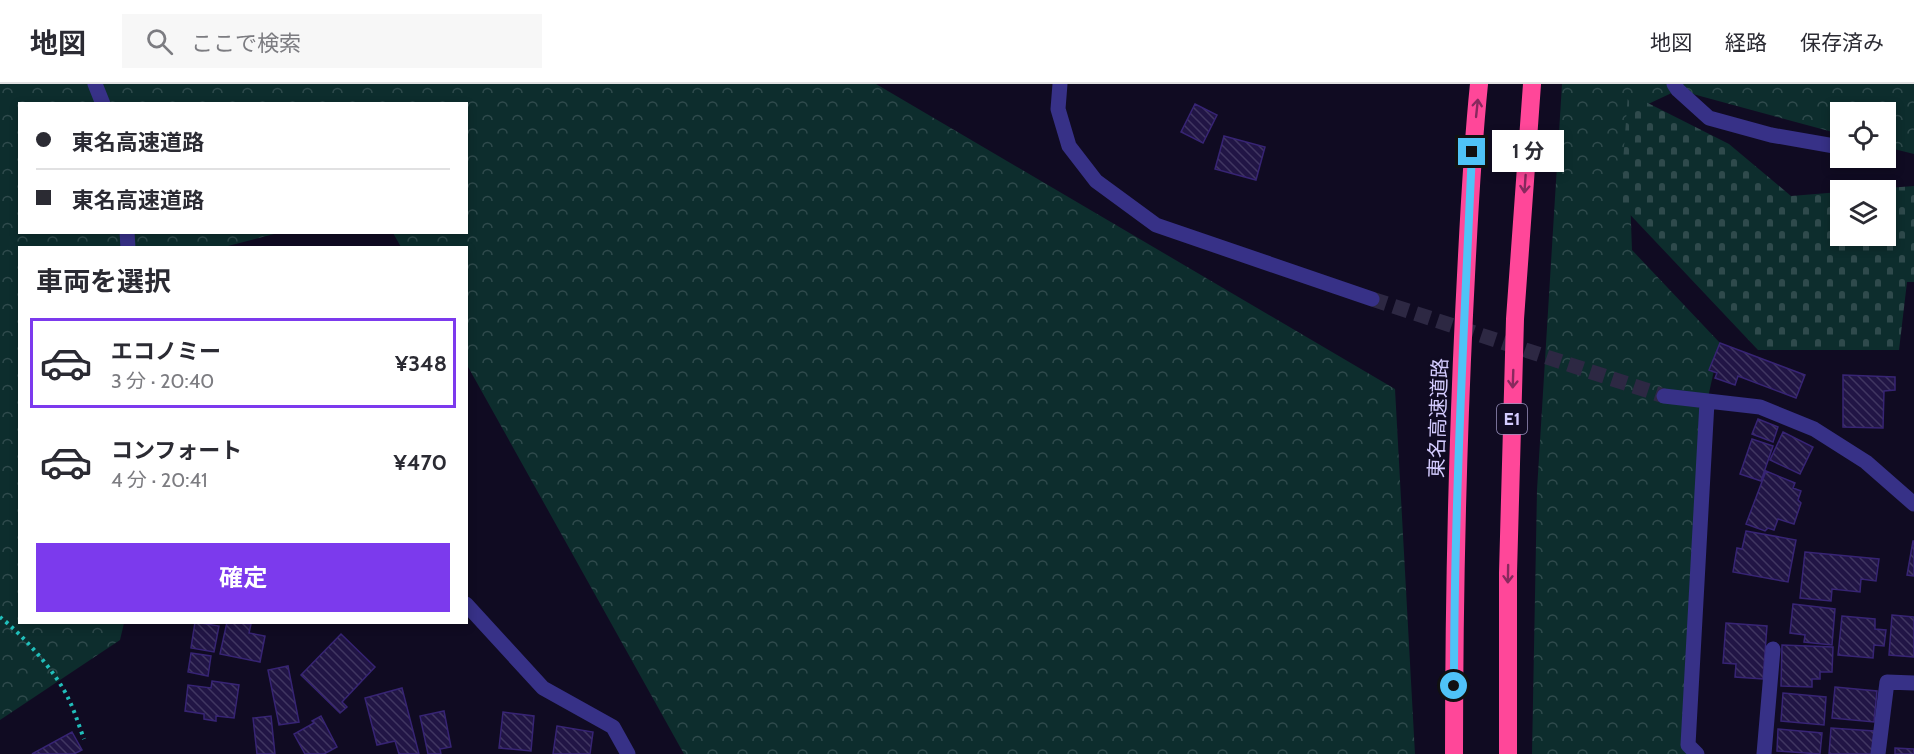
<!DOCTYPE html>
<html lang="ja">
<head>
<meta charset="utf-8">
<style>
  :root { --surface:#fff; --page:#f7f7f7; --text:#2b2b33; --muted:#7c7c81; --line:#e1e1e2; --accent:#7c3aed }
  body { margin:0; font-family:Cabin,"Noto Sans JP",sans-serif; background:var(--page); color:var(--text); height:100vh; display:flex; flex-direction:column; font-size:22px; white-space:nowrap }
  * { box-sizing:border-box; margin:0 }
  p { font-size:20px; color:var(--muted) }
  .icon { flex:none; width:33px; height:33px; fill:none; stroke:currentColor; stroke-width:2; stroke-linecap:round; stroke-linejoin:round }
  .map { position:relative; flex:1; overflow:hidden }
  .sheet { position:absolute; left:18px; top:162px; width:450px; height:378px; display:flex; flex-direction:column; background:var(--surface); border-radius:0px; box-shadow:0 3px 9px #0003 }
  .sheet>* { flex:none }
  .top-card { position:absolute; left:18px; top:18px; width:450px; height:132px; border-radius:0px; box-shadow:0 3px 9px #0003; display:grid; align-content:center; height:132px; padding:0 18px; background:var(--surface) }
  .buttons { position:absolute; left:1830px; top:18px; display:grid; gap:12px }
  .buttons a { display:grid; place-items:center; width:66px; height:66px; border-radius:0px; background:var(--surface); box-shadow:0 3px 9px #0003; font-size:30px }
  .end { position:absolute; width:27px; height:27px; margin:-14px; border:8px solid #4fc3f7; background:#111; box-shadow:0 0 0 3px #111 }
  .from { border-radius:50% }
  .bubble { position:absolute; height:42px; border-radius:0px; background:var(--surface); box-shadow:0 3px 9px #0003; font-size:20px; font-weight:700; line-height:42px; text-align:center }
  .top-card b { display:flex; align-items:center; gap:21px; height:57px; font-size:22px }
  .top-card b+b { border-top:2px solid var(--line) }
  .top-card i { width:15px; height:15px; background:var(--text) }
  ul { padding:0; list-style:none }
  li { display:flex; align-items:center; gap:18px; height:90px; margin:0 12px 9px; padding:0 6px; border:3px solid transparent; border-radius:0px }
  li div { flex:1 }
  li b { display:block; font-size:22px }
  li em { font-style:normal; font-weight:700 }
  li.on { border-color:var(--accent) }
  li>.icon { width:54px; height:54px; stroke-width:1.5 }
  h2 { padding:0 18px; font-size:27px; line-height:72px }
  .action { display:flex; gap:12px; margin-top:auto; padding:12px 18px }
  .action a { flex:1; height:69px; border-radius:0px; background:var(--accent); color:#fff; font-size:24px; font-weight:700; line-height:69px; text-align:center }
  header { display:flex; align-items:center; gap:36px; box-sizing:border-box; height:84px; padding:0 30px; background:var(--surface); border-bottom:2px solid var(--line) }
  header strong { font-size:28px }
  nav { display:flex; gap:33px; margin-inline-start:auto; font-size:21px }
  .search { width:420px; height:54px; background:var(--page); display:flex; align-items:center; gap:15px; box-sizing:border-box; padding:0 21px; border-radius:0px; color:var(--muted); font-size:22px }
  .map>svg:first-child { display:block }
  .forest { fill:url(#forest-crowns) }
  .cemetery { fill:url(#cemetery-stones) }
  .building { fill:url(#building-back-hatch); stroke:#372474; stroke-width:1.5 }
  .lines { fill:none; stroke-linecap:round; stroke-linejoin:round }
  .minor-tunnel { stroke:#2d2843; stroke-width:15; stroke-dasharray:15 8; stroke-linecap:butt }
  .path { stroke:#21bfbb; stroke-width:4; stroke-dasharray:3 4.5; stroke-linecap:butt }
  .minor { stroke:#373187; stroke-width:15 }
  .highway { stroke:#ff4799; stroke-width:18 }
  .oneway { stroke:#88295e }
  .route { stroke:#4fc3f7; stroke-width:8 }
  .labels { text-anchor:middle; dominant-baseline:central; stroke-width:4.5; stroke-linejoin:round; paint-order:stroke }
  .shield { fill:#100b22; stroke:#9992bd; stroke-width:1.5 }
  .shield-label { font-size:18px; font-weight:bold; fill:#d4ccff }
  .street-label { font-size:20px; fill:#d4ccff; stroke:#100b22 }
</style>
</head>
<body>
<header>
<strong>地図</strong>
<div class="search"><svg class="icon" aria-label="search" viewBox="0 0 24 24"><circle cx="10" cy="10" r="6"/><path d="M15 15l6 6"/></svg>ここで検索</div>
<nav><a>地図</a><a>経路</a><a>保存済み</a></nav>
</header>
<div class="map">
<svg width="1914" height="670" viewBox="0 0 1914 670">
  <defs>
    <pattern id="forest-crowns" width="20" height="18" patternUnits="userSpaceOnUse" patternTransform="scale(1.5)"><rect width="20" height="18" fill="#0d2d2d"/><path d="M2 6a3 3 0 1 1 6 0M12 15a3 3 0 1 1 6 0" fill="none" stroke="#2f4a4c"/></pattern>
    <pattern id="cemetery-stones" width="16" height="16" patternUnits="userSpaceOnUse" patternTransform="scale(1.5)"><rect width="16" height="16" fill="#0d2d2d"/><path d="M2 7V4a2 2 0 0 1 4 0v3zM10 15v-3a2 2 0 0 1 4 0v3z" fill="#2f4a4c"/></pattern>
    <pattern id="building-back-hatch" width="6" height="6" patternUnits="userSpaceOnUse" patternTransform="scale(1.5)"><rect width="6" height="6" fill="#211545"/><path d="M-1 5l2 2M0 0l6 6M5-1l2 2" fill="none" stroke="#403661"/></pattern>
  </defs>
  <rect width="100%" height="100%" fill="#100b22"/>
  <path class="forest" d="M0,0H876L1395,305L1415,670H684L467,281L466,164L401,163L393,149L466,148V20H20V148L278,149L224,163L20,164V538L124,539L120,556L0,636Z
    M1562,0H1914V70L1886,63V28H1840V50L1678,6L1627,30L1632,166L1720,259L1707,318L1688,661L1697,670H1532L1537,406Z"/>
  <path class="cemetery" d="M1628,9L1729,60L1791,112L1840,108V152H1886V106H1861L1914,102V198H1907L1899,266H1758L1620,120Z"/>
  <path class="building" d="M1195,20L1217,31L1203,59L1181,48Z
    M1224,52L1265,63L1256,96L1215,85Z
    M1720,259L1805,291L1796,314L1738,292L1735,301L1715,294L1717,289L1709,286Z
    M1843,291L1895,293V306L1884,307L1883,344L1843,343Z
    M1758,335L1778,343L1773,358L1752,350Z
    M1783,348L1813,363L1800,390L1770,376Z
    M1752,355L1773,362L1761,397L1740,390Z
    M1766,387L1795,399L1793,404L1801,407L1798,416L1801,419L1794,440L1778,435L1774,446L1768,444L1765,447L1746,440Z
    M1746,447L1796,456L1788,498L1733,488L1737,464L1742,465Z
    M1913,457H1914V492L1907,491Z
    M1805,468L1879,475L1876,497L1861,495L1860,508L1832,505L1831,517L1800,514Z
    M1793,520L1835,525L1832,561L1804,558L1805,551L1790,549Z
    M1892,531L1914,533V573L1889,571Z
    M1842,532L1875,535V545L1886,546L1884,562L1874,561L1873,574L1838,571Z
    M195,538L219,542L214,568L191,564Z
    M227,538L251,540L249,549L265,552L260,578L220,570Z
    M1726,539L1767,542L1763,595L1735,593L1736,580L1723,579Z
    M341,550L375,583L342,618L347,623L340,629L301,591Z
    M1782,561L1833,563L1832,588H1820V595H1812V603L1781,602Z
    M191,569L211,572L208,592L188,588Z
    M288,582L299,638L279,641L268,586Z
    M212,597L239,601L234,634L216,632V637L204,635V630L185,627L188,601L211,604Z
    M1835,603L1877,607L1874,638L1832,634Z
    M402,604L419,670H399L395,657L377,661L365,614Z
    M1783,609L1826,613L1824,641L1781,637Z
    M444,627L451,663L440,665L441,670H428L420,632Z
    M503,628L534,632L531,667L499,664Z
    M271,632L275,670H257L253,634Z
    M321,632L337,663L324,670H305L294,650L314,639L312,637Z
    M557,642L593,648L590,670H553Z
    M1831,644L1874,647L1872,670H1829Z
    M1778,645L1822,649L1820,670L1777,667Z
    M72,648L82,666L74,670H32Z
    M1895,664L1914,665V670H1895Z"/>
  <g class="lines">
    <path class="minor-tunnel" d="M1372,215L1664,312"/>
    <path class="path" d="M0,533C23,551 57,589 69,616C75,628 79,642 84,655"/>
    <path class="minor" d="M95,0L103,20
      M1060,0L1058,25L1069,62L1096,97L1156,141L1372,215
      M1674,0L1678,6L1709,34L1771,51L1840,63
      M127,148L128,164
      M1664,312L1760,323L1814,345L1866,378L1914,420
      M466,520L543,604L613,643L628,670
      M1697,670L1688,661L1707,318
      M1764,670L1773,565
      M1878,670L1887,598L1914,599"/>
    <path class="highway" d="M1454,670C1454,523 1457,377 1464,231C1468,154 1471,77 1479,0
      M1508,670V489L1515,235L1532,0"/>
  </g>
  <defs><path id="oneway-shaft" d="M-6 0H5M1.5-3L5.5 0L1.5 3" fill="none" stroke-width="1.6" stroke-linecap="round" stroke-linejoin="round" transform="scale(1.5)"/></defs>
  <g class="oneway">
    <use href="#oneway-shaft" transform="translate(1477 24) rotate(-84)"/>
    <use href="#oneway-shaft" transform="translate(1525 100) rotate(94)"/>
    <use href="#oneway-shaft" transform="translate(1513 295) rotate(92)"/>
    <use href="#oneway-shaft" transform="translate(1508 490) rotate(91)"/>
  </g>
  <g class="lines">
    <path class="route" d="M1454,602C1454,424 1464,246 1472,68"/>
  </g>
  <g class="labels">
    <rect class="shield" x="1497" y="320" width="30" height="30" rx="4.5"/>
    <g class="shield-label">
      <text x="1512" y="335">E1</text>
    </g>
    <g class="street-label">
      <text transform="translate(1438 334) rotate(-88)">東名高速道路</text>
    </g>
  </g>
</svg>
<div class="buttons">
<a><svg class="icon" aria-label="locate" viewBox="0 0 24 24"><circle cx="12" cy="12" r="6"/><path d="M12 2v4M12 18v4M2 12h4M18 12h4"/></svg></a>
<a><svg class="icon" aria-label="layers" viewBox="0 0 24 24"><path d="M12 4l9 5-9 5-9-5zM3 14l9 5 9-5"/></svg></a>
</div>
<i class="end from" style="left:1454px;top:602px"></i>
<i class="end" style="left:1472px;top:68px"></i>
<div class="bubble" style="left:1492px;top:46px;width:72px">1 分</div>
<div class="top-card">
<b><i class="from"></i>東名高速道路</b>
<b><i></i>東名高速道路</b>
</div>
<section class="sheet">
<h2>車両を選択</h2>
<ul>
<li class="on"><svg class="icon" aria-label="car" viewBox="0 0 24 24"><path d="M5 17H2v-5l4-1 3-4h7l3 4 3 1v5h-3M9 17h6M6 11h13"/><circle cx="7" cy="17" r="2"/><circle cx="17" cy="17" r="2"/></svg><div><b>エコノミー</b><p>3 分 · 20:40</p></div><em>¥348</em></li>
<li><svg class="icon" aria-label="car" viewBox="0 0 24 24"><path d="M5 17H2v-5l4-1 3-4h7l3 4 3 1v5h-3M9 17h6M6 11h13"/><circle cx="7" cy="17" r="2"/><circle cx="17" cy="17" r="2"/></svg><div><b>コンフォート</b><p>4 分 · 20:41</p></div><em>¥470</em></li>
</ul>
<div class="action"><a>確定</a></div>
</section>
</div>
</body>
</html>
